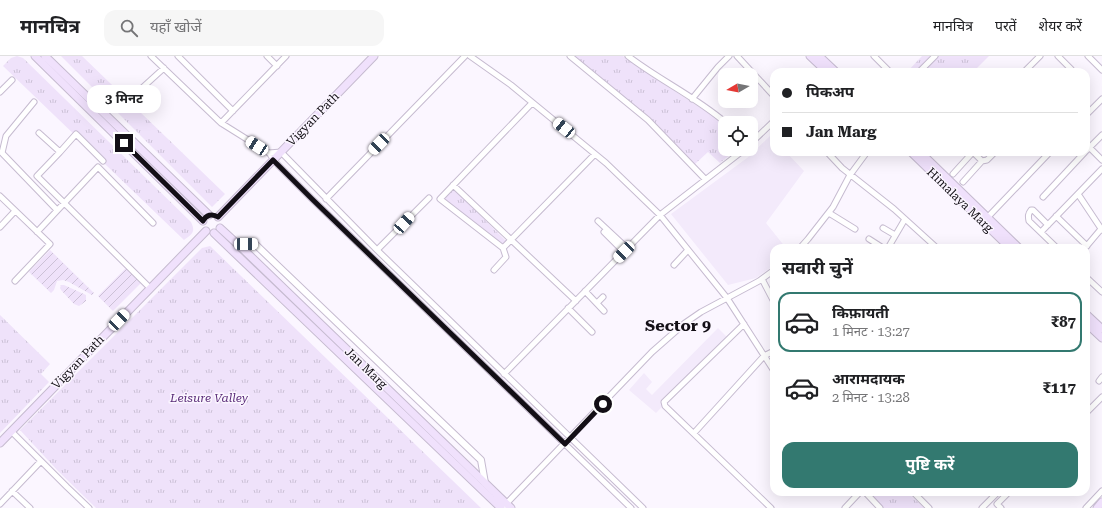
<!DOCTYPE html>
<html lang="hi">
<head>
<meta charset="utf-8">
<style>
  :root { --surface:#fff; --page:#f6f6f6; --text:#202124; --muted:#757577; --line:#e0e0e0; --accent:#337970 }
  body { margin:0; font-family:"Roboto Serif","Noto Sans Devanagari",serif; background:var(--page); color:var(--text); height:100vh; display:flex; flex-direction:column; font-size:15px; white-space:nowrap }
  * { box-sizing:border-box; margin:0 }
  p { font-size:13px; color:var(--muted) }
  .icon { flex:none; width:22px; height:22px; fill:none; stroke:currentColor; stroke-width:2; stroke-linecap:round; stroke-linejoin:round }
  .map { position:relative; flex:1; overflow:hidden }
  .details { position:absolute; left:770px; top:188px; width:320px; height:252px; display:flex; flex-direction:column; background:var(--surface); border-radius:12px; box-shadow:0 4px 16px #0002 }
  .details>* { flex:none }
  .hud { position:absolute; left:770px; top:12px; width:320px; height:88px; border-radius:12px; box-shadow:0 4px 16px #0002; display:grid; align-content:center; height:88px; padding:0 12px; background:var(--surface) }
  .needle { width:26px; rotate:260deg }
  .buttons { position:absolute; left:718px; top:12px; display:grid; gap:8px }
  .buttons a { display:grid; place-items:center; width:40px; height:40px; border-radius:8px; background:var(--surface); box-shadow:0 4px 16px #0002; font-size:20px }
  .end { position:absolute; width:18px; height:18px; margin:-9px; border:5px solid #130f16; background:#fff; box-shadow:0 0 0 2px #fff }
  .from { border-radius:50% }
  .bubble { position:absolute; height:28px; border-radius:12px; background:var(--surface); box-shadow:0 4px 16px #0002; font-size:13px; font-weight:700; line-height:28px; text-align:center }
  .car { position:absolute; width:12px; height:24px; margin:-12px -6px; border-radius:5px; box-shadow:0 0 3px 1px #0007; background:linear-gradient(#fff 24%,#345 0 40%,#fff 0 76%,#345 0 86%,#fff 0) }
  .hud b { display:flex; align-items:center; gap:14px; height:38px; font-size:15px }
  .hud b+b { border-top:1px solid var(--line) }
  .hud i { width:10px; height:10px; background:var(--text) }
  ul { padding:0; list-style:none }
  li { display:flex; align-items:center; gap:12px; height:60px; margin:0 8px 6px; padding:0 4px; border:2px solid transparent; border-radius:12px }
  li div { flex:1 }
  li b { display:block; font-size:15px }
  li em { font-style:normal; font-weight:700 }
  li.on { border-color:var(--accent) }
  li>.icon { width:36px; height:36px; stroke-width:1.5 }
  h2 { padding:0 12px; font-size:18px; line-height:48px }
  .primary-button { display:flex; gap:8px; margin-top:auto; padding:8px 12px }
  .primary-button a { flex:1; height:46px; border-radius:12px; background:var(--accent); color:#fff; font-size:16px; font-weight:700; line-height:46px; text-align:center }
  header { display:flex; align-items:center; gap:24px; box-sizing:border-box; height:56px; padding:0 20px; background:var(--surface); border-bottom:1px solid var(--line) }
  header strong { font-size:19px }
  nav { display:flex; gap:22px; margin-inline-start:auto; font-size:14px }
  .search { width:280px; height:36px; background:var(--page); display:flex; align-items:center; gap:10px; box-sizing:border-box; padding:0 14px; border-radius:12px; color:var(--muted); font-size:15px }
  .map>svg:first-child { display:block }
  .built { fill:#f3eafb }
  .grass { fill:url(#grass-tufts) }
  .garden { fill:url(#garden-furrows) }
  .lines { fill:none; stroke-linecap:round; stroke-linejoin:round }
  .minor-casing { stroke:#c6bbd0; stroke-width:7 }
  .tertiary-casing { stroke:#c6bbd0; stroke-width:8 }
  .secondary-casing { stroke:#c6bbd0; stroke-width:9 }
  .minor { stroke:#fff; stroke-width:5 }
  .tertiary { stroke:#fff; stroke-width:6 }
  .secondary { stroke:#f0e1fc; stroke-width:7 }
  .route { stroke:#130f16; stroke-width:5 }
  .labels { text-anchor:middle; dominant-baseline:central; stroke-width:3; stroke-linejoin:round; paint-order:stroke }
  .street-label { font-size:12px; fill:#130f16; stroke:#fbf6ff }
  .park-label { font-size:12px; font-style:italic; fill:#5a2c79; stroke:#fbf6ff }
  .district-label { font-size:16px; font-weight:bold; fill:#130f16; stroke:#fbf6ff }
</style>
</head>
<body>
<header>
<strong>मानचित्र</strong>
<div class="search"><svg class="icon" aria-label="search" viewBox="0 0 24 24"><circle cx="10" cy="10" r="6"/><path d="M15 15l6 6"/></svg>यहाँ खोजें</div>
<nav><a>मानचित्र</a><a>परतें</a><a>शेयर करें</a></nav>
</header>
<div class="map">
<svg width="1102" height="452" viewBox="0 0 1102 452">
  <defs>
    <pattern id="grass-tufts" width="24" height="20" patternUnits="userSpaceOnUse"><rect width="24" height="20" fill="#efe2fa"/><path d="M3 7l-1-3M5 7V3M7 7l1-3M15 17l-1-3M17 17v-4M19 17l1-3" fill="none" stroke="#ccc1d6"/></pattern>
    <pattern id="garden-furrows" width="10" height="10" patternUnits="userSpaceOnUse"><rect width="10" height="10" fill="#efe2fa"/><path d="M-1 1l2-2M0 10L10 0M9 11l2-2" fill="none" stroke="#ccc1d6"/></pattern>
  </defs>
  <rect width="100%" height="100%" fill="#fbf6ff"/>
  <path class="built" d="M771,79L774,83V96H786L804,115L766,167L786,192H774V209L756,222L728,229L671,158L747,102Z
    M718,272L729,283L656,357L629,334L644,317L652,326L646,333L652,339Z"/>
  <path class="grass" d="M17,0L23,2L191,166C196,176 192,178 184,184L3,10L11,2Z
    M61,0H82L225,138L212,151Z
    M574,0H623L641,13L713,60L725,70V93H737L720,107L708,96L695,108L651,63Z
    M922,0H989L973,16H907Z
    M454,133L506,185L502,188L444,143Z
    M210,190L481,452H96L58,415L20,374L202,192Z
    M0,259L50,308L41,318L49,326L0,377Z
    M868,436H907L924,452H884Z"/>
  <path class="garden" d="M50,194L94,237L92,239L69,226L63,224L57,225L54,234L51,237L29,216Z
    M126,212L141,227L113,255L98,240Z
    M61,229H64L86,239V245L79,250L74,248L61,234L60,232Z"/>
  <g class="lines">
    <defs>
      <path id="minor" d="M151,0L221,67L269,97L278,109L312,143L631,452
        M178,0L233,55
        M267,0L277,10
        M470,0L511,29L606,107L660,159L727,242L774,315
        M570,0L648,64L705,123
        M628,0C659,24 696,41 726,67
        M737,0L774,40
        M874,0L890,16
        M1058,0L1071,13L1073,16
        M1088,0L1102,14
        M919,16L935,0
        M1024,16L1040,0
        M0,36L12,24
        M131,42L164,12
        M692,43L718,11L729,0
        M34,46L6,80L2,97L57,154
        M532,47L440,143L503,192L595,98
        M1086,59L1102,43
        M221,67L286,0
        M39,77L60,96L37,120L150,232
        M751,87L774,65
        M1086,88L1102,104
        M1086,95L1102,79
        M60,96L76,78L103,105
        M827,96L842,112L894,153L937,192
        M973,96L982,105
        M269,97L281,96L377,194L643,452
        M953,118L973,96
        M963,126L982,105L987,104L995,96
        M453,129L576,245
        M1078,138L1102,174
        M0,140L50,188L15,225
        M1043,141L1085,96
        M326,143L465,0
        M829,157L855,173
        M1056,160L1087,190
        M986,163L1050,96
        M598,165L627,192
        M1048,169L1033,154H1031C1028,158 1028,160 1029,165L1057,192
        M0,171L15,155
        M883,172L895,179
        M37,176L98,111L153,167
        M604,176L624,196
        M1041,176L1102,113
        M869,183L883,192
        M800,192L808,183L833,151L850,119L867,96
        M888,192L905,163
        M1085,192L1101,173
        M377,194L429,142
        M674,209L688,194
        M494,214L506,201L503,192
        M1086,221L1102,236
        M762,223L774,246
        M585,235L604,255
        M597,247L603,241
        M568,252L592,276
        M744,268L664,346L665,350L771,452
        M504,318L660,159L745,93
        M1099,325L1102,321
        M1086,357L1102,341
        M11,375L67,431L89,452
        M694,377L764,300L774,295
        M12,435L30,452
        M865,436L880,452
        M913,436L929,452
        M0,448L41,405
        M504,450L652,296L685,267L701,256L759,225L774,214
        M845,452L860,436
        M982,452L998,436
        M1001,452L997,448L1009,436
        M1086,452L1102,435"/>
      <path id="tertiary" d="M238,188H255L481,404L485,427"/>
      <path id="secondary" d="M35,0L203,165
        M45,0L209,159
        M810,0L827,16
        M819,0L836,16
        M911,96L1010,192
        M920,96L1019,192
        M218,161L374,0
        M220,172L244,194L511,452
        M214,177L501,452
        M1086,258L1102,273
        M1086,267L1102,282
        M0,387L206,175
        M1097,452L1102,446"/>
    </defs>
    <use href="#minor" class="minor-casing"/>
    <use href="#tertiary" class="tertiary-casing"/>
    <use href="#secondary" class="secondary-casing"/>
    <use href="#minor" class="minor"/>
    <use href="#tertiary" class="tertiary"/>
    <use href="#secondary" class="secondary"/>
  </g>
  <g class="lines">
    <path class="route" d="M124,87L203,165C206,159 212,157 218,161L273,104L312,143L565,388L603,348"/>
  </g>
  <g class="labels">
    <g class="street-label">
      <text transform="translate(313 63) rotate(-46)">Vigyan Path</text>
      <text transform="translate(960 144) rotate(44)">Himalaya Marg</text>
      <text transform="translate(78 306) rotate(-46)">Vigyan Path</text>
      <text transform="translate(366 312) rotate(44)">Jan Marg</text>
    </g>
    <g class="park-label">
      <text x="209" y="342">Leisure Valley</text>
    </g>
    <g class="district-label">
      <text x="678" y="269">Sector 9</text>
    </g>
  </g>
</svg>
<div class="buttons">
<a><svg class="needle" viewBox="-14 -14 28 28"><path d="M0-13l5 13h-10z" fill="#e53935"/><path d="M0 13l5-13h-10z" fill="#757577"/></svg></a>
<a><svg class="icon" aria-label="locate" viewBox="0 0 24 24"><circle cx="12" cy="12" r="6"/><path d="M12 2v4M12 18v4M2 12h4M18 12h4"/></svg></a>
</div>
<i class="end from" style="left:603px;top:348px"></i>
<i class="end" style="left:124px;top:87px"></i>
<div class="bubble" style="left:87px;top:29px;width:74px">3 मिनट</div>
<i class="car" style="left:564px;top:72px;rotate:309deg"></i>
<i class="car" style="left:379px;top:88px;rotate:224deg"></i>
<i class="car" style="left:257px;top:90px;rotate:303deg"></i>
<i class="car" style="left:404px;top:167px;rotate:42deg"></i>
<i class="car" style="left:246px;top:188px;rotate:89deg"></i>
<i class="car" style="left:624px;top:196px;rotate:225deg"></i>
<i class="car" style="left:119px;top:264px;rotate:44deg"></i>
<div class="hud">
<b><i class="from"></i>पिकअप</b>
<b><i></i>Jan Marg</b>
</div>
<section class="details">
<h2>सवारी चुनें</h2>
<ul>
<li class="on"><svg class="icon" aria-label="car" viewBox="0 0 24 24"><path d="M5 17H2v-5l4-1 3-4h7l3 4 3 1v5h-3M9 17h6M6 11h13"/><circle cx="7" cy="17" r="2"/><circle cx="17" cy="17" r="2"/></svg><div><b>किफ़ायती</b><p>1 मिनट · 13:27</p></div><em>₹87</em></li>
<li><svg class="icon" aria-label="car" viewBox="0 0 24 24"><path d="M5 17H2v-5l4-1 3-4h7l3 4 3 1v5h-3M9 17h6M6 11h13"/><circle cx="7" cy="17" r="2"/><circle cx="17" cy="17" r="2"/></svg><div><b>आरामदायक</b><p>2 मिनट · 13:28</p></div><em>₹117</em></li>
</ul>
<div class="primary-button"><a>पुष्टि करें</a></div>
</section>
</div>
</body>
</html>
